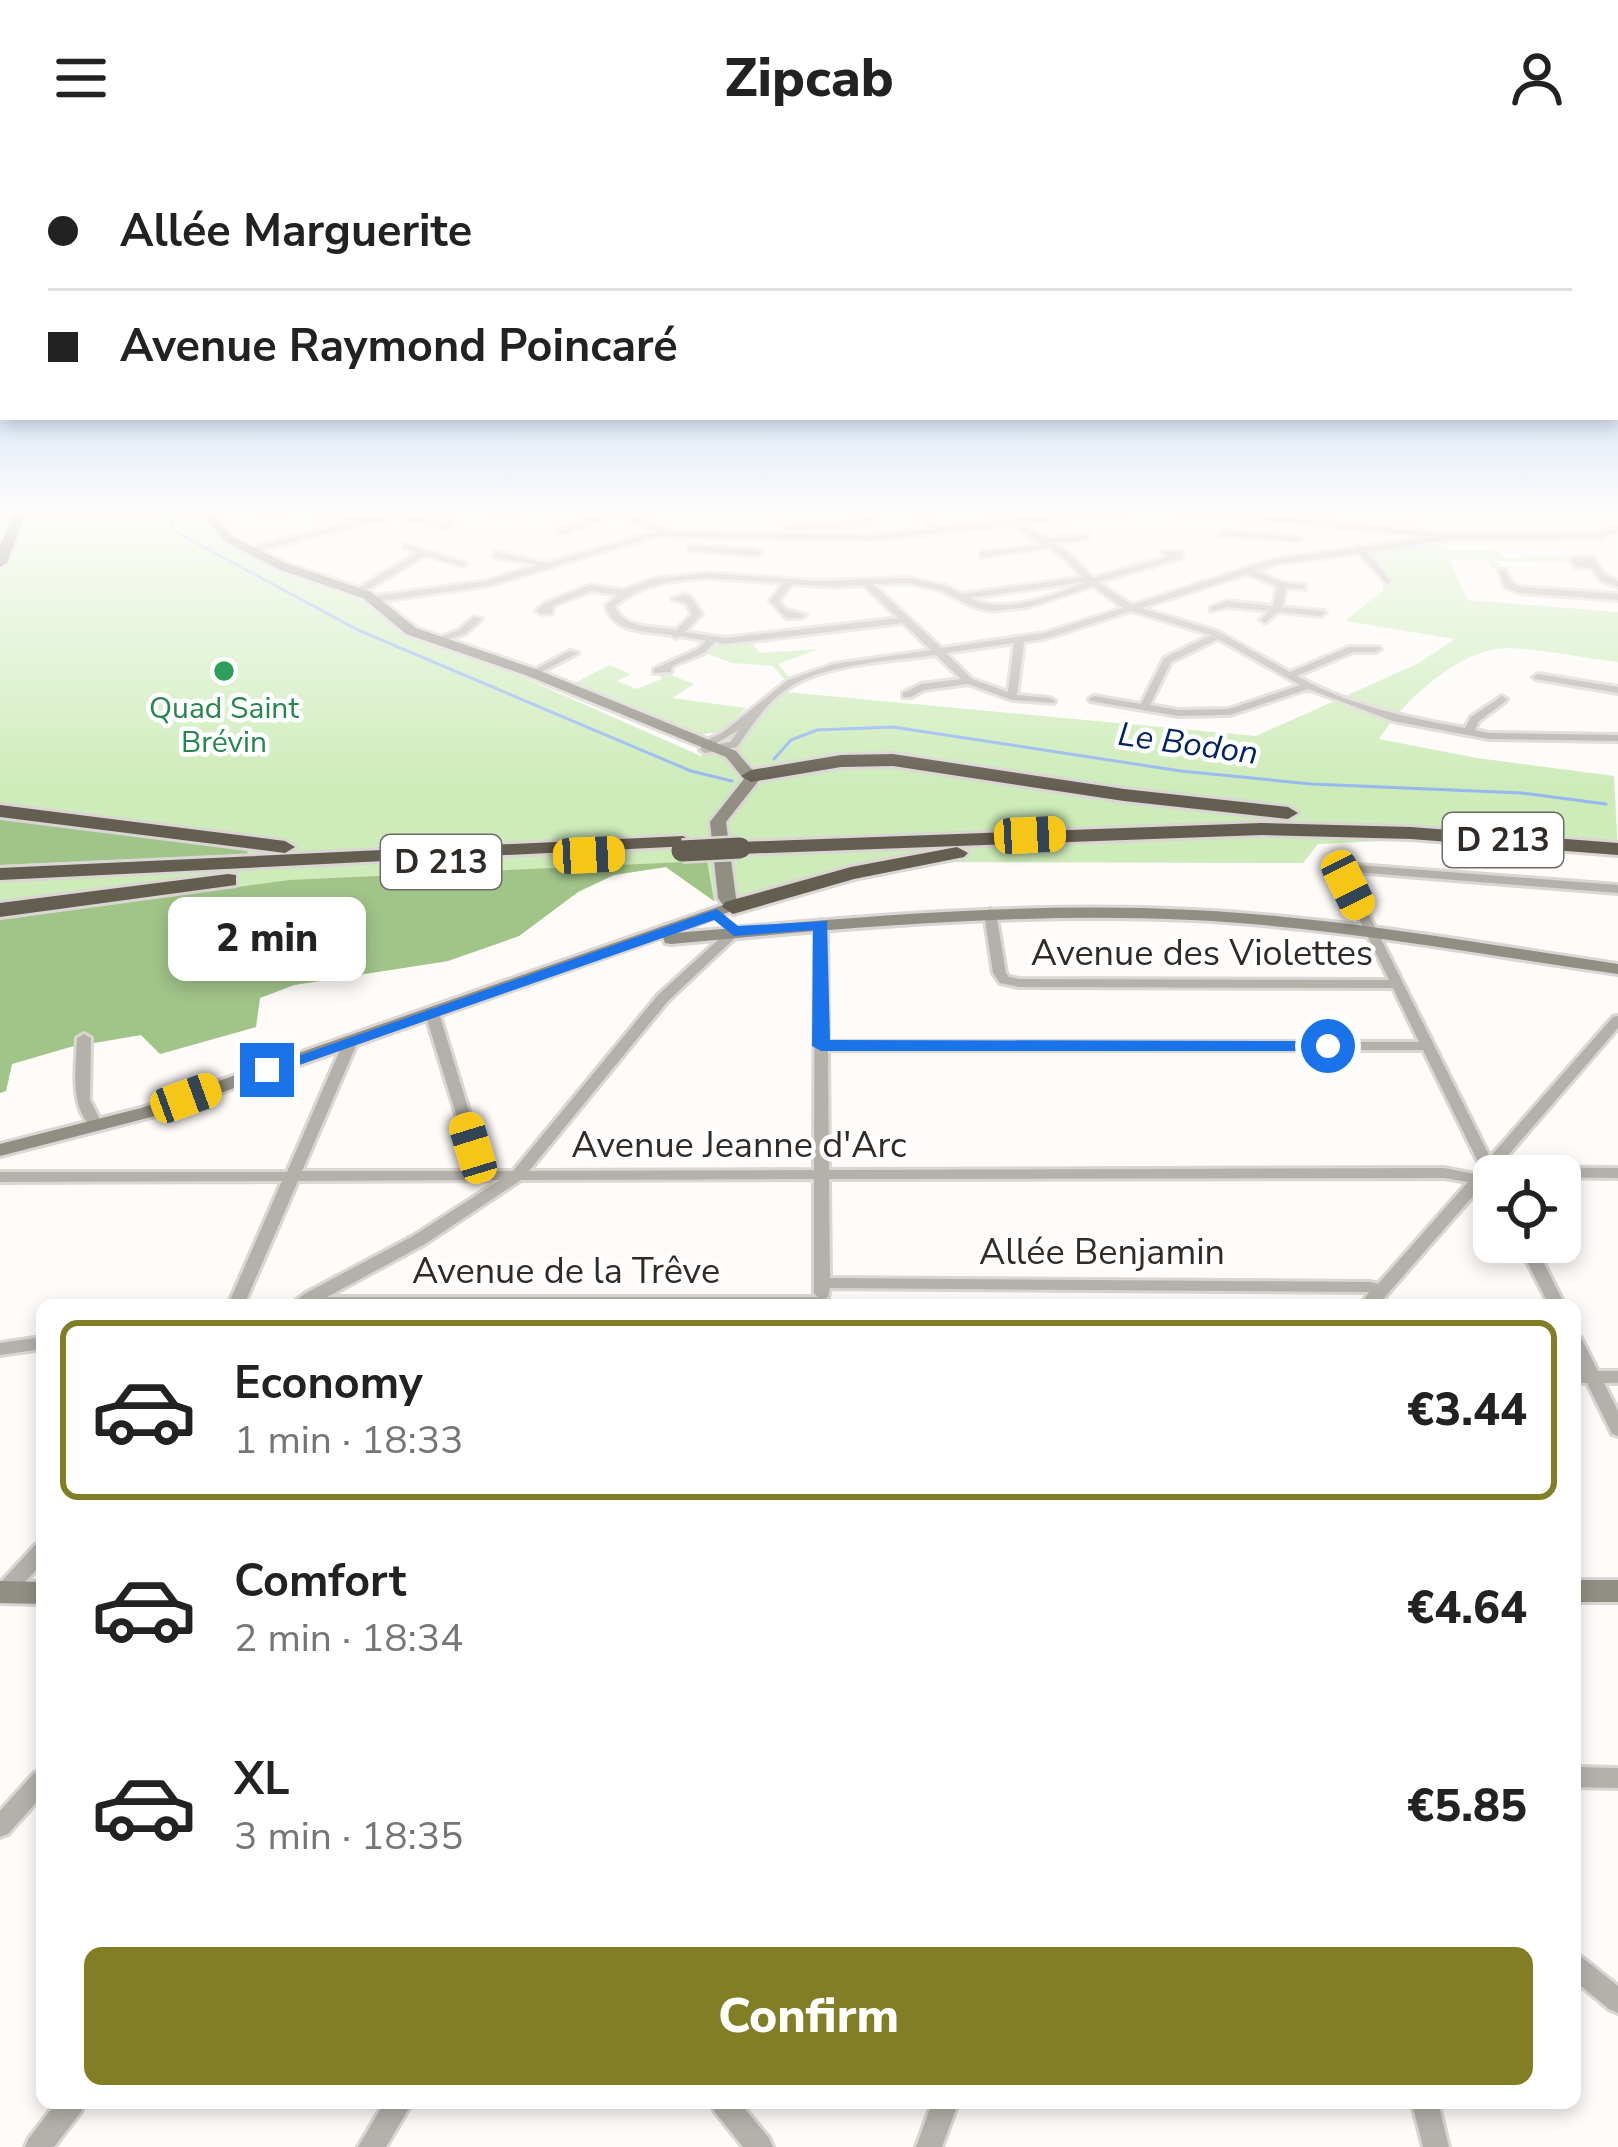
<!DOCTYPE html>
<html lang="en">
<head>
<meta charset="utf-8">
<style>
  :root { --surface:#fff; --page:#f6f6f6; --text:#222; --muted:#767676; --line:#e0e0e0; --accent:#817e25 }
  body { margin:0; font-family:"Nunito Sans",sans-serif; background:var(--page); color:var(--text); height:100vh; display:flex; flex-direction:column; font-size:45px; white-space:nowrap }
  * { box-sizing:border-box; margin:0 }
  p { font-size:39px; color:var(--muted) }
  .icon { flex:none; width:66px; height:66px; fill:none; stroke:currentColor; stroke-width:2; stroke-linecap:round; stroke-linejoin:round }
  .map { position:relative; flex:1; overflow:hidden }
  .side { position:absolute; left:36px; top:1143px; width:1545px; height:810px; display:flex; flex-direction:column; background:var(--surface); border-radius:18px; box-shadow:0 6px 18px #0003 }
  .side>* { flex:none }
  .hud { position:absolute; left:0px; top:0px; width:1620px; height:264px; box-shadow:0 6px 18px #0003; display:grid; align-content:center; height:264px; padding:0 48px; background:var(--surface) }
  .fabs { position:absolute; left:1473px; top:999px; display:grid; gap:24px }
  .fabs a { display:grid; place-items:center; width:108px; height:108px; border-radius:18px; background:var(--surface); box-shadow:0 6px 18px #0003; font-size:60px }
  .end { position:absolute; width:54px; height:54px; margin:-27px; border:15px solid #1a73e8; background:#fff; box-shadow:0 0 0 6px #fff }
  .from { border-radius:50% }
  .bubble { position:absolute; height:84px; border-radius:18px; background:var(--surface); box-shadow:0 6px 18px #0003; font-size:39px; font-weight:800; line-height:84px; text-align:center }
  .car { position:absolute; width:36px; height:72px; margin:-36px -18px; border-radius:15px; box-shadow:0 0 9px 3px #0007; background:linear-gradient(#f5c518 24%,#345 0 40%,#f5c518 0 76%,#345 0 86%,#f5c518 0) }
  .hud b { display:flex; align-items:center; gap:42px; height:114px; font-size:45px }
  .hud b+b { border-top:3px solid var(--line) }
  .hud i { width:30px; height:30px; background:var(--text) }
  ul { padding:21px 0 0; list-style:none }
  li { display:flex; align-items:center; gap:36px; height:180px; margin:0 24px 18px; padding:0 24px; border:6px solid transparent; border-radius:18px }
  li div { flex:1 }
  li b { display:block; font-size:45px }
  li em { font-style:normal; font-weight:800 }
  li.selected { border-color:var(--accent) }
  li>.icon { width:108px; height:108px; stroke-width:1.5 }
  .action { display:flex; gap:24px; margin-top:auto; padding:24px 48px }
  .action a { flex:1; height:138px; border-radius:18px; background:var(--accent); color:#fff; font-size:48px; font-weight:800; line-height:138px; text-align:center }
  header { display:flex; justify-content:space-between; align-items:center; height:156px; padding:0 48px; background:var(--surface); font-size:54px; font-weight:800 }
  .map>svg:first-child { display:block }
  .green { fill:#cdecb9 }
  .forest { fill:#a1c489 }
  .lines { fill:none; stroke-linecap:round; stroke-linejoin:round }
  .stream { stroke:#96b7f0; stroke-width:3 }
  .street-casing { stroke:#d9d6d3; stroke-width:6 }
  .secondary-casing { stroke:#d9d6d3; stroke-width:6 }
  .primary-casing { stroke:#d9d6d3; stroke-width:6 }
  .highway-casing { stroke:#d9d6d3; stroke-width:6 }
  .street { fill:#b4b1ab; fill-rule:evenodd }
  .secondary { fill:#918e84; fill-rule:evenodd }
  .primary { fill:#797468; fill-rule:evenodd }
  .highway { fill:#645e51; fill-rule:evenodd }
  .highway-bridge-casing { stroke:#d9d6d3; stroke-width:26; stroke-linecap:butt }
  .highway-bridge { stroke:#645e51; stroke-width:21 }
  .route { fill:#1a73e8 }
  .leisure-dot { fill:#2e9e5b; stroke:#fff; stroke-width:4.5 }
  .labels { text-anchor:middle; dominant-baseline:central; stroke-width:9; stroke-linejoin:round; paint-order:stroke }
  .far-leisure-label { font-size:30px; fill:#27864d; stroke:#fff }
  .far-water-label { font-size:33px; font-style:italic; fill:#012464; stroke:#fff }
  .shield { fill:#fff; stroke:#6f6b68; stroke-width:3 }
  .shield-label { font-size:33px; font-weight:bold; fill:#312b27 }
  .street-label { font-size:36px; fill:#312b27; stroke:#fff }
</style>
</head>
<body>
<header><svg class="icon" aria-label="menu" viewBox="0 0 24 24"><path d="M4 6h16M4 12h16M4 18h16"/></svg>Zipcab<svg class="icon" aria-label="person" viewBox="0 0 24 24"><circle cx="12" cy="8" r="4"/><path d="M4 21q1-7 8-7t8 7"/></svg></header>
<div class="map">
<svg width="1618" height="1991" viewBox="0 0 1618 1991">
  <rect width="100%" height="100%" fill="#fefbf9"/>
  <path class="green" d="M0,354H214L227,376L244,386L236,393L265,409L364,440L398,473L488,506L701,600L786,536L1256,580L1417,508L1455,483L1345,465L1383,434V425L1358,395L1441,387L1442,393L1498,395L1504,402L1569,399L1571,405H1498L1502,416L1493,413L1488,404L1450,403L1467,444L1618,456V506C1587,503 1524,489 1496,493C1452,500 1402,547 1379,583L1477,602L1614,620L1618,698L1444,682L1318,688L1303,707L879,706L714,745L665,711L613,719L578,736L519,780L448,805L294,829L260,842L256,871L160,898L141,879L70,891L12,908L6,935L0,937Z
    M751,486L760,497L819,493L778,508L789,521L784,523L773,510L732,507L705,497L719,488Z
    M609,509L631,518L617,525L637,533L662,523L659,520L666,517L694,528L672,542L746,552L723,575L699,579L575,527Z"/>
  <path class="forest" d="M0,660L246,692L248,698L0,709Z
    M707,705L714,745L666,711L614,719L578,736L519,780L448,805L294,829L260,842L256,871L160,898L141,879L70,891L12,908L6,935L0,937V764L289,724Z"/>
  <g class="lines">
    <path class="stream" d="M167,354L175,374L185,381L358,474L691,615L732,625
      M774,603L791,584L817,574L893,571L1181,615L1311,628L1522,637L1606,648"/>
    <defs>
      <path id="street" d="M269,354H284L264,360L260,358Z
        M310,354C329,354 346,363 361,363C376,364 394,354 412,354L403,358L439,367L450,365L454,367L447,373L395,360L248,397L244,394L352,366Z
        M495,354H514L515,358L511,360H492Z
        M608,354H624L671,376L870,380L931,373L915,354H924L939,372L1094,354H1123L1019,368L1047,383L1088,379V383H1085L1054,387L1071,399L1093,422L1166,401L1162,397L1163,395L1183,396L1182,402L1098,426L1132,449L1272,404L1355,392L1359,390L1363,391L1434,381L1172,354H1205L1455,379L1599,378L1618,370V375L1600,382L1455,383L1367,396L1391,425L1387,428L1359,397L1276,408L1255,415L1284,427L1305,429V433L1286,432L1282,451L1324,455L1326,457L1321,460L1278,456L1265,467L1260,464L1269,455L1228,451L1211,455V451L1227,445L1273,450L1277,430L1247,418L1141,452L1217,475L1290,516L1349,491H1379L1381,493L1376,496H1353L1297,520C1348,549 1408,562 1465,572L1471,561L1502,540L1507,543L1506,545L1479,565L1475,574L1489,577L1618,579V585L1489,583L1393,565L1308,533L1230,559L1178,560L1090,545L1089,543L1094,540L1141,548L1164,502L1211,479L1131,455L1048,482L1024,486L1017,539L1050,542L1055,545L1054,547L1012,544L968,528L924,534L911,541H903V537L921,528L961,523L936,499C893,505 833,507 795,528C769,542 753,568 737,591L705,597L700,594L705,585L722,577L788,524L834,508L931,494L903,467L725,488L715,486L704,497L672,510L671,516L654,517V513L698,493L706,485L680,480L676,482L671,479C646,475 612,477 606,449L618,439L591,435L553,450L552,457L541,458L536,455L545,447L590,429L623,434L652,423L708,417L816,425L908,422L946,430L962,438L1083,421L1065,403L1049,391L981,401V397L984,396L1044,389L1010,369L870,384L656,380L487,430L375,446L371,443L375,440L486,425L538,409L494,401L493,399L497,396L547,407L657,376L616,358L563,378L556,376ZM708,422L783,427L770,445L786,462H801L806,459L786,454L779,445L792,428L835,431L864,429L898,462L725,482L685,476L702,458L692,443L685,438L672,443L686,447L692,458L676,474C654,470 622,473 615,450C643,427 673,424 708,422ZM1084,426C1058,439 1002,460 970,442ZM908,427L940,434L973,451L992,455L1029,451L1093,430L1123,452L1044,477L941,492L873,428ZM1218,483L1300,529L1229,553L1178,554L1150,549L1171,506ZM1014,487L1008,536L972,523L946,497ZM739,574L730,586L713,589Z
        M870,354H878L869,370H866L790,373L786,371L790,369L863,366Z
        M1224,375L1298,381L1302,383L1298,385L1221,379L1220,377Z
        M404,388L466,407L462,410L426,399L361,438H355V434L418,396L404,392Z
        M692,390L757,394L761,397L757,400L689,394L688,392Z
        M1572,402H1593L1604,418L1618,425V431L1602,425L1591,412L1576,411L1571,404Z
        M1499,414H1505L1512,427L1521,431L1618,438V444L1519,437L1505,431Z
        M474,461L482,463L465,478L437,487L432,484L459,474Z
        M570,495L578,497L536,519L528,517Z
        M1538,518L1618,531V537L1535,523L1533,521Z
        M1332,707L1618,729V737L1342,715L1354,729L1490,1001L1613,861L1618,860V872L1498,1011L1618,1012V1022L1494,1020V1028L1487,1024L1378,1149H1361L1369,1136L830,1132L828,1141L824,1142L828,1143L829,1149H290L306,1137L413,1080L500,1024L298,1025L244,1149H228L282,1025L0,1026V1016H287L344,885L351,881L358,885L302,1015H466V991L425,857L432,853L439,857L480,991L481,1015H513L658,839L730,773H738V779L668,845L529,1015L814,1014L815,768L821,764L827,768L828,886H1419L1393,832L1019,831L1000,827L993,817L984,757L990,753L996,757L1006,817L1009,821L1019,823L1389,824L1343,730L1326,711ZM828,894H1423L1481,1012L1475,1018L1444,1012L829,1014ZM1444,1022L1468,1026L1378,1128L1370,1126L830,1122L829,1023ZM814,1023V1137L818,1141H327L425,1088L521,1024Z
        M84,878L91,882L90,944L104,971L97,975C68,956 76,913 77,882Z
        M1517,1086H1533L1565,1149H1549Z
        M1575,1180L1581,1182L1598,1215H1618V1227H1604L1618,1255V1280L1612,1278L1587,1227H1575V1215H1581L1575,1204Z
        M42,1181V1193L0,1199V1187Z
        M42,1386V1407L11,1442L0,1443V1427L35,1389Z
        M1575,1611L1618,1612V1632L1575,1631Z
        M42,1614V1640L8,1678L0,1681V1655L34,1617Z
        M1575,1798L1583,1802L1618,1830V1857L1609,1853L1575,1825Z
        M56,1947H85L81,1956L54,1991H25L29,1982Z
        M384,1947H412L386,1991H358Z
        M711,1947H740L769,1982L773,1991H743L715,1956Z
        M932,1947H958L942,1991H916Z
        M1412,1947H1438L1449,1991H1423Z"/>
      <path id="secondary" d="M200,354H211L232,381L288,408L371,436L416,472L538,514L736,595L760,623L726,666L736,742L742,751L675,777C847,762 1020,745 1193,754C1336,761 1477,787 1618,808V818C1476,798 1335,771 1192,764C1017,756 844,772 671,788L665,787L663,781L155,960L0,1000V988L141,952L723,749L718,742L710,666L744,623L726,601L528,520L406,478L363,442L280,414L224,385Z
        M1575,1424H1618V1446H1575Z
        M0,1425L42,1426V1448L0,1447Z"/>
      <path id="primary" d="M15,354H27L7,407L0,411V390Z"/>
      <path id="highway" d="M893,598L1124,633L1288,651L1298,657L1288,663L1124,645L893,610L841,611L751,626L741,620L751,614L841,599Z
        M0,649L285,685L295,691L285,697L0,661Z
        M1261,667L1411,671L1618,687V699L1411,683L1261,679L740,698L730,692L740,686Z
        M683,680L693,686L690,690L0,724V712Z
        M957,691L968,697L964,701L854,723L733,758L722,751L725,746L851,711Z
        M228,718L236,719V729L0,761V747Z"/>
    </defs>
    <use href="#street" class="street-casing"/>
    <use href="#secondary" class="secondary-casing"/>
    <use href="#primary" class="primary-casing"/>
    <use href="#highway" class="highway-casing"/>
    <use href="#street" class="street"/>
    <use href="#secondary" class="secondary"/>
    <use href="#primary" class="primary"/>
    <use href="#highway" class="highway"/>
    <defs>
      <path id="highway-bridge" d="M682,695L740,692"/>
    </defs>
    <use href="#highway-bridge" class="highway-bridge-casing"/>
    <use href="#highway-bridge" class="highway-bridge"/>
  </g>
  <linearGradient id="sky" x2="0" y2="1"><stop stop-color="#87b5eb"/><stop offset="0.56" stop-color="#fffdfc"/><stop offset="1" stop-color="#fffdfc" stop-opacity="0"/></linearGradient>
  <rect width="1618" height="633" fill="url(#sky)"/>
  <path class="route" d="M717,753L738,770L827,765L830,884L1328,885L1337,890L1328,895H821L812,890L813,774L734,780L714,764L273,918L258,914Z"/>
  <circle class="leisure-dot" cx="224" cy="515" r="12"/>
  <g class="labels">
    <g class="far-leisure-label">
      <text x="224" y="552">Quad Saint<tspan x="224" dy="34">Brévin</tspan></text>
    </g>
    <g class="far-water-label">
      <text transform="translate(1188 588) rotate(8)">Le Bodon</text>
    </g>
    <g class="shield">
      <rect x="1443" y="657" width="120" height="54" rx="9"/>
      <rect x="381" y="679" width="120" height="54" rx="9"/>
    </g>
    <g class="shield-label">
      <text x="1503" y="684">D 213</text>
      <text x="441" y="706">D 213</text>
    </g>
    <g class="street-label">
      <text x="1202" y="797">Avenue des Violettes</text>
      <text x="739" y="989">Avenue Jeanne d'Arc</text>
      <text x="1102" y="1096">Allée Benjamin</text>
      <text x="566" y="1115">Avenue de la Trêve</text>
    </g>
  </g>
</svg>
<div class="fabs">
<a><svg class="icon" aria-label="locate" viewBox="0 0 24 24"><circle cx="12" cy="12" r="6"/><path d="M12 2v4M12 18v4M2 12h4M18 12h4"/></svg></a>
</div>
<i class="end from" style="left:1328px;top:890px"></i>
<i class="end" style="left:267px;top:914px"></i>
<div class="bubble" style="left:168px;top:741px;width:198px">2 min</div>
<i class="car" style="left:1030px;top:679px;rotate:87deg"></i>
<i class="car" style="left:589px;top:699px;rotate:87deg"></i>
<i class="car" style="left:1348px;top:729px;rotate:154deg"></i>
<i class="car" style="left:186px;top:942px;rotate:70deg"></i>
<i class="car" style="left:473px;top:992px;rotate:343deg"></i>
<div class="hud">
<b><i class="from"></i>Allée Marguerite</b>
<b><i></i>Avenue Raymond Poincaré</b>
</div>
<section class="side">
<ul>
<li class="selected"><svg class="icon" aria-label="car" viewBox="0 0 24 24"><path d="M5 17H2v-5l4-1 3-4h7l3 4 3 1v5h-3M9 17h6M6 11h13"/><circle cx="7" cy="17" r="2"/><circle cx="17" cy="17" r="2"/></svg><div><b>Economy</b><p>1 min · 18:33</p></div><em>€3.44</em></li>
<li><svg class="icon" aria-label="car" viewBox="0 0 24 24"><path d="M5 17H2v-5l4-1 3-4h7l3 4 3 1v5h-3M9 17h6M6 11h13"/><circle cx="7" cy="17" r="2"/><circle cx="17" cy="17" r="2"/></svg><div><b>Comfort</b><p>2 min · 18:34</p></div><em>€4.64</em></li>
<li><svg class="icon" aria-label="car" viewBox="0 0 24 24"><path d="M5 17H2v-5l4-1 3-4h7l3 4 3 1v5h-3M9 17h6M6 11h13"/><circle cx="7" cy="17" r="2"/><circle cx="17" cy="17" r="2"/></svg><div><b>XL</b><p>3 min · 18:35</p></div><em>€5.85</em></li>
</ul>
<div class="action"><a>Confirm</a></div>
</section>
</div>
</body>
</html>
